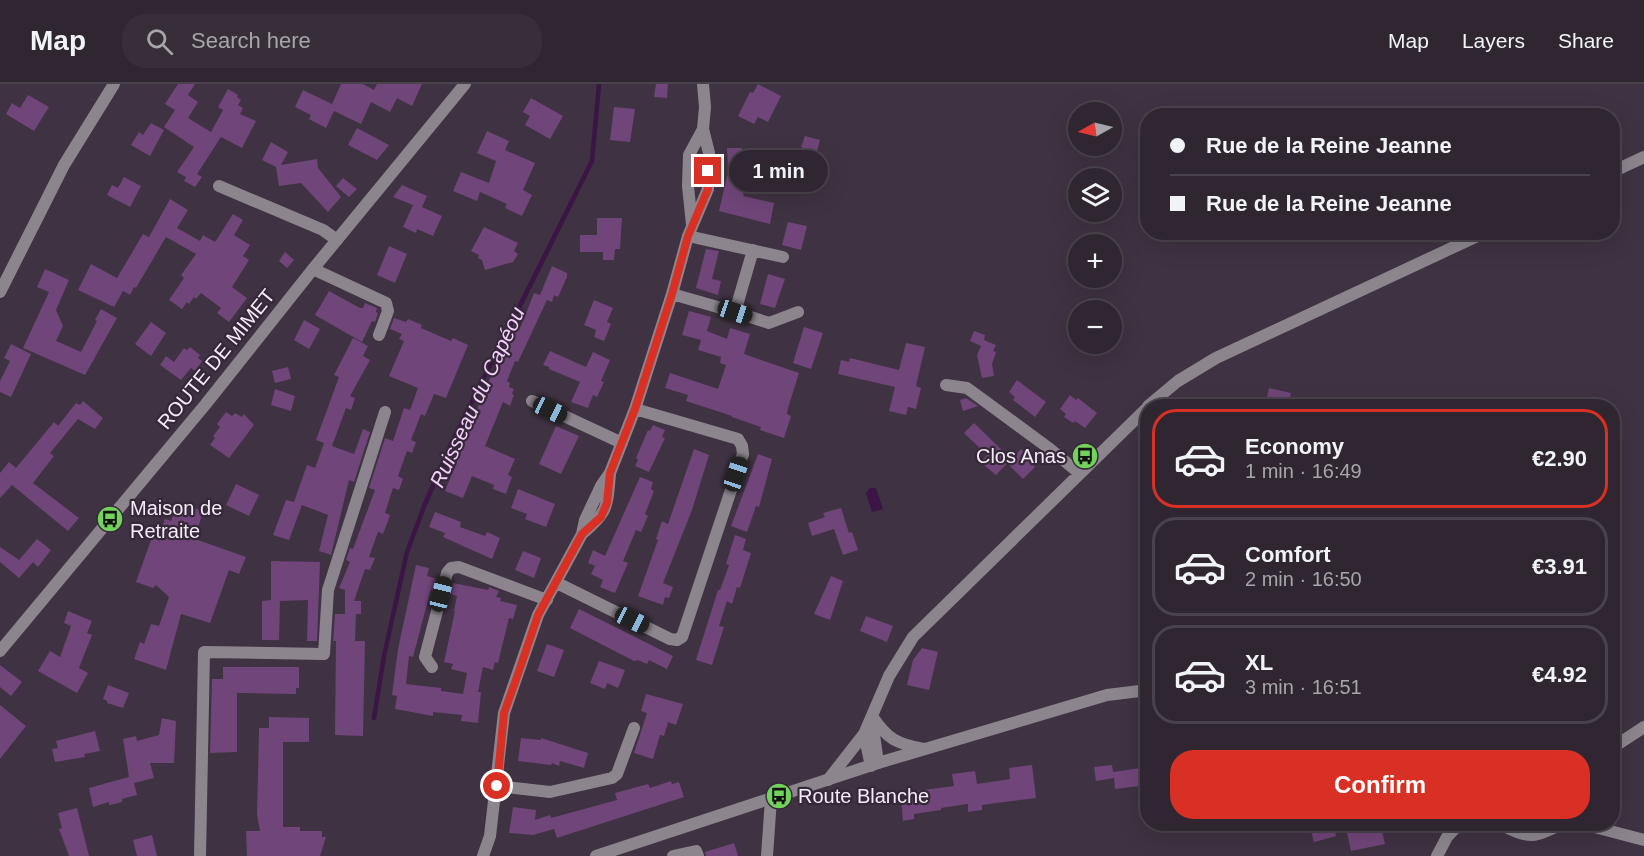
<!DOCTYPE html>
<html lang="en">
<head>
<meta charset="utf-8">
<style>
  :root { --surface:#2f2632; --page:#372e3a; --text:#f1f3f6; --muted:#a7a5ac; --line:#4a434d; --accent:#d93025 }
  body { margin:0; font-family:Helvetica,sans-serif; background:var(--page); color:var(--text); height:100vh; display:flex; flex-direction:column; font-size:22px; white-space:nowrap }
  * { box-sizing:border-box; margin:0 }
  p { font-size:20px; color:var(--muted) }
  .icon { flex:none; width:33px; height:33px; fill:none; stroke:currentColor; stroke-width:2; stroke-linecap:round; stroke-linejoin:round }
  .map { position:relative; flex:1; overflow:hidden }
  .drawer { position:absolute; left:1140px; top:315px; width:480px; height:432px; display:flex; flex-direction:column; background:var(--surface); border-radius:24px; box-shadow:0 6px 24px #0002,0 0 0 2px var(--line) }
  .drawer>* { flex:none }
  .top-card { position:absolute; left:1140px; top:24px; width:480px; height:132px; border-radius:24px; box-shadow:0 6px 24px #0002,0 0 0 2px var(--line); display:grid; align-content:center; height:132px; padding:0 30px; background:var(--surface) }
  .needle { width:39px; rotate:262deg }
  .fabs { position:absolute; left:1068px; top:18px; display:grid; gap:12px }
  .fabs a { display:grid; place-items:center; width:54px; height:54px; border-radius:50%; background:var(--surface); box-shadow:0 6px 24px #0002,0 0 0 2px var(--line); font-size:30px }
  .end { position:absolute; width:27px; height:27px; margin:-14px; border:8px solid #d93025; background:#fff; box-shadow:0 0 0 3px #fff }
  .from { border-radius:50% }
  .bubble { position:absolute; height:42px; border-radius:21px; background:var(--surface); box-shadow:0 6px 24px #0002,0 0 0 2px var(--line); font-size:20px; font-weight:800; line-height:42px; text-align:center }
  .car { position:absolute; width:18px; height:36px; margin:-18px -9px; border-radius:8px; box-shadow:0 0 4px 2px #0007; background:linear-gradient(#222 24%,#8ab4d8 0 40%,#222 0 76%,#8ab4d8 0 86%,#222 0) }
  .top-card b { display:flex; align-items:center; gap:21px; height:57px; font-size:22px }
  .top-card b+b { border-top:2px solid var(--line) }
  .top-card i { width:15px; height:15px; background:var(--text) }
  ul { padding:10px 0 0; list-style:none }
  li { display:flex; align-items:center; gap:18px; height:99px; margin:0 12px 9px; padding:0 18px; border:3px solid var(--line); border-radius:24px }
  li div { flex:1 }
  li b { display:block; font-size:22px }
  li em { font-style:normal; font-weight:800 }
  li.selected { border-color:var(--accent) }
  li>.icon { width:54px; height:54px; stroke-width:1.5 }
  .primary-button { display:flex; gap:12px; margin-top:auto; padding:12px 30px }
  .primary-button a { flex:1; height:69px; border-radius:24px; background:var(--accent); color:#fff; font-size:24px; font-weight:800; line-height:69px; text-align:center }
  header { display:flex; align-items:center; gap:36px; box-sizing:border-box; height:84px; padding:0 30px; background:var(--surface); border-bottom:2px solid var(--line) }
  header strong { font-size:28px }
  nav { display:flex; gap:33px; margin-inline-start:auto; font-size:21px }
  .search { width:420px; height:54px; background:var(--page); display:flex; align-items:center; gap:15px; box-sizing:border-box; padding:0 21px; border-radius:24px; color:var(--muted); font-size:22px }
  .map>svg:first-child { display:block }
  .water { fill:#3c1445 }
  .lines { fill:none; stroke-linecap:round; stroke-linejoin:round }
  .stream { stroke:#3c1445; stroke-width:4.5 }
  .building { fill:#704579 }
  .minor { stroke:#8c858e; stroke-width:12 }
  .tertiary { stroke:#8c858e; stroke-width:12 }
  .route { stroke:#d93025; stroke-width:8 }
  .labels { text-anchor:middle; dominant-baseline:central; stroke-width:4.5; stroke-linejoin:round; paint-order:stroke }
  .street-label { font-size:20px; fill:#f5ecf7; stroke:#352838 }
  .poi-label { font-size:20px; fill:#f5ecf7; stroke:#352838; text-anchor:start }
  .water-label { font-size:21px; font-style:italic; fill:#f5cffe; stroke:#352838 }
</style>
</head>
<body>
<header>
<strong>Map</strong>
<div class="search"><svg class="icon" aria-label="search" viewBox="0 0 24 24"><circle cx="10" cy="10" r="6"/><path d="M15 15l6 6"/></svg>Search here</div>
<nav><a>Map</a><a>Layers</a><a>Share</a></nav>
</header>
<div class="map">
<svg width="1644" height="772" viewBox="0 0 1644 772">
  <rect width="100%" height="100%" fill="#3f3242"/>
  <path class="water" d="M870,404H876L883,425L872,428L866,409Z"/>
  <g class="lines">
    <path class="stream" d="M374,634L384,572L407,468L425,420L454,354L592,77L599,0"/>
  </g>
  <path class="building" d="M178,0H195L188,11L198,18L188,34L211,48L223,26L218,23L228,5L238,11L237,13L241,16L238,21L243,24L240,30L256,37L242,64L221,53L197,90L202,93L195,103L184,97L186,93L177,88L194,63L164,43L175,26L165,20Z
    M341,0H363L374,6L377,0H422L412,22L397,14L390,28L371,18L361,40L334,27L326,44L309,35L311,31L295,23L303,6L332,20Z
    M656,0H668L667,14L654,13Z
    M758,0L781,12L768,38L758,33L754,40L738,32L750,8L753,9Z
    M28,11L49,23L34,47L6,30L12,19L20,24Z
    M531,14L563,32L550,55L525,41L530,32L523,28Z
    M614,23L635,25L630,58L610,56Z
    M151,39L164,46L150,72L131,61L139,48L143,51Z
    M357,44L389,61L377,76L348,61Z
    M487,47L509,57L505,66L535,79L523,106L532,111L522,132L505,124L507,120L480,108L477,117L453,107L461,88L489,99L496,77L477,69Z
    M805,52L820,56L817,68L821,69L812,103L795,99L805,65L801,63Z
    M271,58L288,68L281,81L317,75L318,84L341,113L328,128L301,99L279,102L276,83L262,76Z
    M727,64H742V67H748V71H776L775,87L749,86L743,112L774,119L770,140L719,127L728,88Z
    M124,93L141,102L130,123L107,111L112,101L118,104Z
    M343,94L357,105L349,113L336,102Z
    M402,101L427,112L422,123L442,132L433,152L417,145L416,149L403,143L413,121L393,113Z
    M170,115L188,126L177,144L200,157L203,151L215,158L233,130L243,136L234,151L250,161L243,172L249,176L232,203L247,214L229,238L217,229L221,224L201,209L196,215L194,213L189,220L187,218L182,225L169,216L184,194L181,191L196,170L166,153L136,204L134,203L130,211L123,207L114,223L78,206L91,180L117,194L143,150L149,153Z
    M597,134H622L620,165H615L614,176H603V168H580V151H597Z
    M788,138L807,142L801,166L782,161Z
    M484,143L518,159L514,167L518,170L513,178L485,186L482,176L478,174L479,171L471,167Z
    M389,162L407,170L395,199L377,191Z
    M706,165L719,167L712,195L721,197L718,211L696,204Z
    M285,168L294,176L287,184L279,177Z
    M552,182L567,189V193L558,213L554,211L552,218L547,216L518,278L515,277L507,297L510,299L509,303L514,305L512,310L514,311L510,322L503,318L485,362L515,375L508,391L512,393L506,410L493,405L494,401L472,392L463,414L445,407L463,363L461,362L514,239L521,242L534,209L540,211Z
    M45,185L69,196L56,226L63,242L56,257L81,268L97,237L95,236L101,225L117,234L85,291L23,264L49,208L37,203Z
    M768,190L785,195L775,224L760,220Z
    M329,207L360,224H363L365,219L377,224L376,228L378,229L375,238L372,237L362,258L315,231Z
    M594,216L613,224L607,238L611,240L604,257L594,253L596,246L584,241Z
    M689,227L711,233L707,247L727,255L730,244L750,250L744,270L799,289L788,324L787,330L791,332L784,354L760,346L761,343L732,333V332L686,317L688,311L665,304L670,289L718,305L726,281L720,279L721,273L698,266L701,256L682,251Z
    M394,234L406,238L408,235L422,241L421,244L451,257L453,254L468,261L446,314L434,310L425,332L421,330L411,356L416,358L412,369L407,367L398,392L403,395L399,406L393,404L385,429L390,431L388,437L383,450L378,448L369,473L375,474L370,486L365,485L354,517H361V530H356L355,557H365L363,652L335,651L336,557H333L335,530H345V506L339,504L350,478L346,476L350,464L353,465L375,406L369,404L385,354L393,357L404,324L410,326L418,304L389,292L404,257L399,255L402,250L390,245Z
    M304,236L320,245L309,265L294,256Z
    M151,238L166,249L151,272L135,260Z
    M804,243L823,249L811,285L793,279Z
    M974,247L985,251L984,256L996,261L993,267L996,268L992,280L994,292L982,294L977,271L981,262L970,257Z
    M353,254L368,262L363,272L370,276L350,312L355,314L351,326L346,324L332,362L354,370L363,345L370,348L354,398L349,396L331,471L319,467L328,431L302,421L289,456L273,451L286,416L294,418L307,381L315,384L324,359L316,356L339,293L334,291Z
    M906,259L925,263L916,302L921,304L916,325L908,323L906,331L889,327L895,303L838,290L841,276L849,278L850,274L899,286Z
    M11,260L31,270L11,313L0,308V297L10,277L4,274Z
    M190,263L200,271L198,274L202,277L195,287L191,284L181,296L160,281L166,272L174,278L184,264L187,266Z
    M550,267L586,283L593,268L610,276L601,297L604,298L597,313L593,311L588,324L571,318L580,298L549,285V283L543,281Z
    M288,283L291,295L275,299L272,287Z
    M1017,296L1046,318L1035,333L1013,316L1015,313L1009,308Z
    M1269,304L1291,309L1288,322H1265Z
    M275,305L295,312L291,327L271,321Z
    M1070,311L1076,316L1078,314L1097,329L1085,344L1075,337L1073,339L1064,333L1066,330L1060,325Z
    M966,314L978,322L963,327L960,316Z
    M83,317L103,334L95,345L78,335L50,369L54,372L33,399L79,434L68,447L12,401L0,414V389L9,378L16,384L54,338L58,342L76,319L80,321Z
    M226,328L232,332L235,329L242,333L244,330L254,341L229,374L210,361L215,354L213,352L220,343L217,340Z
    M974,339L1011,375L996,391L980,378L987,371L964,349Z
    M653,341L665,346L662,353L665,354L649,388L635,382L638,376L636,374L648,346L650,347Z
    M556,342L579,352L561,390L539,380Z
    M694,365L709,371L692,426L663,499L673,503L669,514L665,513L663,521L638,512L658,456L656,455L662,437L668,440Z
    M1021,365L1030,373L1028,376L1035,383L1023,395L1008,380Z
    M758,370L772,375L759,423L756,422L747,448L731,442Z
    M640,393L653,398L651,405L654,407L645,430L648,432L641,448L636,446L623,477L628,479L615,509L600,503L603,496L591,490L595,482L588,479L593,466L605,472Z
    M236,400L259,411L249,432L226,421Z
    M518,405L555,420L546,443L525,435L527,430L511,424Z
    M178,418L203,427L195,455L246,473L239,490L229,486L210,539L181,530L166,586L134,575L140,558L144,560L151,540L159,542L169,513L156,501L153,504L136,498L151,456L159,452L165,435L171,437Z
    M841,424L849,449L852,448L858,466L843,471L834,445L812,452L808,439L825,433L823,429Z
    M435,428L461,438L460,443L485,452L487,448L500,454L492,475L443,453L445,449L429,443Z
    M735,451L746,455L743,466L751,469L740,504L737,503L732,520L727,517L719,542L724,543L712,581L696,576L718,506H720L729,481L726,480Z
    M37,455L51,466L38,483L33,478L19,494L0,478V463L19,476Z
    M523,467L541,474L534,494L515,486Z
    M271,477L320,478L317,557H307L308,516L280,517L279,556H262V517L271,516Z
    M416,481L429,484L427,492L437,495L434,507L431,506L427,520L413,573L409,572L406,600L441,604V607L463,610L467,589L451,585L453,580L444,578L455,527H454L457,512L450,510L453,499L488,506L489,503L499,507L496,513L501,514L500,517L517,521L513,535L509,534L498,579L495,578L493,586L483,583L478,608H481L478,639L461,637L462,631L433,628V632L395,625L397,612L392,611L398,565Z
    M831,492L843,497L830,536L814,530Z
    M579,525L673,572L667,585L649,576L647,580L638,576L634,577L570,544Z
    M68,527L92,537L87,549L92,551L79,584L88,589L77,609L38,587L50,567L60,573L71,542L64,539Z
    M866,532L893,542L887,558L860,547Z
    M547,560L564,566L554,593L537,587Z
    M922,564L938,568L929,606L907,601L913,576Z
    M599,577L625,586L618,604L607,599L605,605L590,599Z
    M0,581L22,598L11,612L0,603Z
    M223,583H299V604H296V610L237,609V668L210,669L212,595H223Z
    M108,601L129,609L123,624L107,619V617L103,615Z
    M646,610L683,620L676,641L668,638L664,652L660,651L653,675L634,669L647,629L641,627Z
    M0,621L26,642L0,675Z
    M269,633L309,634V658H283V743H300V747H322V753H326L320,772H247L246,747H260L257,731L259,644H269Z
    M162,634L176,637L174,679H150L154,694L134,699L137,711L122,715V718L115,720L109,721V718L93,723L89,704L129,693L123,655L136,652L137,657L159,651Z
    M95,647L100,667L84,670L85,673L55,678L52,665L58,664L56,657Z
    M521,654L541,656V654L588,669L584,684L560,677L559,682L552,679L551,681L518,677Z
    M1032,681L1036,714L982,721V726L968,728V720L941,724V726L914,730V735L903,737L901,715L917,713L916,707L954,702L952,690L975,687L977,700L1010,695L1009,684Z
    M1112,681L1113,688L1148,683V701L1115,705L1114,694L1096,697L1094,683Z
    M671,697L672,700L679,698L684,713L557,754L554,745L533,751L509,749L513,723L536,726L535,736L550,731L551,734L617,716L615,709L648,700L650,704Z
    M77,724L89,772H69L59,745L62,744L58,729Z
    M1309,740H1333L1336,752L1314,758Z
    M1365,740H1374L1375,744L1381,743L1385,760L1351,767L1346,744Z
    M152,751L157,772H137L133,756Z
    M734,759L738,772H706L705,768Z"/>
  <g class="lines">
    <path class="minor" d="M1612,88L1644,73
      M219,102L323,146L337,156
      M692,141L688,102L689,71L703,45
      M688,152L783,173
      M313,185L386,219L388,227L379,251
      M0,208L64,81L114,0
      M672,210L735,228L753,166
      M735,228L769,239L798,228
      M946,301L967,304L1050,365L1079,389
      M532,317L622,359
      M1148,322L1178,297L1216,274L1486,148
      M582,450C608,428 607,424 610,390
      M557,499L670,555L677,556L682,553L743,370L742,362L738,355L635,325
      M432,583L425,573L447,489L451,484L459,483L547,516
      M872,632C887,655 897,660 924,665
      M872,636L878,679
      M1612,664L1644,643
      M871,682L864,650L889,592L913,553L1148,323
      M828,696L864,650
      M497,702L550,708L612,694L617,690L634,644
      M200,772L204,568L324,570L328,506L385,328
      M483,772L490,752L504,629L538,531L582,450L585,436L601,402L610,389L635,325L672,210L688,152L708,105L709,69L703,45L705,23L703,0
      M673,772L696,767L698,772
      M767,772L771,715
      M1437,772L1447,753L1459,740"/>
    <path class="tertiary" d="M0,567L205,321L313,185L465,0
      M1500,740C1511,745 1525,754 1538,750C1547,748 1555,742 1565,740
      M1583,740L1644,756
      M596,772L878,679L1107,611L1148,606"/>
  </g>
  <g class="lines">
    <path class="route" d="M497,702L504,629L518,590L538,531L582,450L601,433L607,419L610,389L635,325L672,210L688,152L708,105V87"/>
  </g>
  <defs>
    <symbol id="bus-disc" viewBox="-11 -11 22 22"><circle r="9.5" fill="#73d25c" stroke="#352838"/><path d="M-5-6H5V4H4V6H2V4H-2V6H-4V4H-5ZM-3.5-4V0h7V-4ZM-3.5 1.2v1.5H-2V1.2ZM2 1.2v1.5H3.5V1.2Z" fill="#111"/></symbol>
  </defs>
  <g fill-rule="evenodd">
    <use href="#bus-disc" x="1070" y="357" width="30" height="30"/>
    <use href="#bus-disc" x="95" y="420" width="30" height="30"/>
    <use href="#bus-disc" x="764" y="697" width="30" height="30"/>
  </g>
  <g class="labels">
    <g class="street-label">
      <text transform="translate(216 275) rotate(-51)">ROUTE DE MIMET</text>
    </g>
    <g class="poi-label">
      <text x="1066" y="372" text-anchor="end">Clos Anas</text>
      <text x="130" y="424">Maison de<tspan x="130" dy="23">Retraite</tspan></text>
      <text x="798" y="712">Route Blanche</text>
    </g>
    <g class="water-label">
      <text transform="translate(477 313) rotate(-65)">Ruisseau du Capéou</text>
    </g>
  </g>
</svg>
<div class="fabs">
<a><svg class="needle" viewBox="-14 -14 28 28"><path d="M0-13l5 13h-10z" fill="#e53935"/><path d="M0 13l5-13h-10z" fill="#a7a5ac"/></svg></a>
<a><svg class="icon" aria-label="layers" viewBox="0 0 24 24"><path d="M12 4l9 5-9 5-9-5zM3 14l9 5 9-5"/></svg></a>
<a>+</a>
<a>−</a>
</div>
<i class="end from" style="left:497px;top:702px"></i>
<i class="end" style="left:708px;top:87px"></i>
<div class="bubble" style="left:729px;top:66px;width:99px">1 min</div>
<i class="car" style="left:735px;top:228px;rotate:109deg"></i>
<i class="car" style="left:550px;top:326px;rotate:115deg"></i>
<i class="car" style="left:736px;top:390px;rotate:19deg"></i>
<i class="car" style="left:441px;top:510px;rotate:14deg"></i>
<i class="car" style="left:632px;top:536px;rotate:116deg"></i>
<div class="top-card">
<b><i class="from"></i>Rue de la Reine Jeanne</b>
<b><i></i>Rue de la Reine Jeanne</b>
</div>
<section class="drawer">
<ul>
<li class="selected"><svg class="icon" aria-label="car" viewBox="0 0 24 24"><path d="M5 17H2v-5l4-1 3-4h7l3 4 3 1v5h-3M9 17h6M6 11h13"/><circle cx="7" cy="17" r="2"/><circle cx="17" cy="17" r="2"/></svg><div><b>Economy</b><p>1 min · 16:49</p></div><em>€2.90</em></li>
<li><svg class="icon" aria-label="car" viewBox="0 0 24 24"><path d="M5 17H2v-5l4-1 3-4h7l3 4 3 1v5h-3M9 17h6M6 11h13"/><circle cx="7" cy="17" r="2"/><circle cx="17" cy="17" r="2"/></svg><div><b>Comfort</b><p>2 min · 16:50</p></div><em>€3.91</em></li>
<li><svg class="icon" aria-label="car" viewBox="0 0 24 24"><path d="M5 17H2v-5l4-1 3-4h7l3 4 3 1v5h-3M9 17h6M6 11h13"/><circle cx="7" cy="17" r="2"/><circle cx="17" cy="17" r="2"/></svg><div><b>XL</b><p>3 min · 16:51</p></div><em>€4.92</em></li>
</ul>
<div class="primary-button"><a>Confirm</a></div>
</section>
</div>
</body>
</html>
